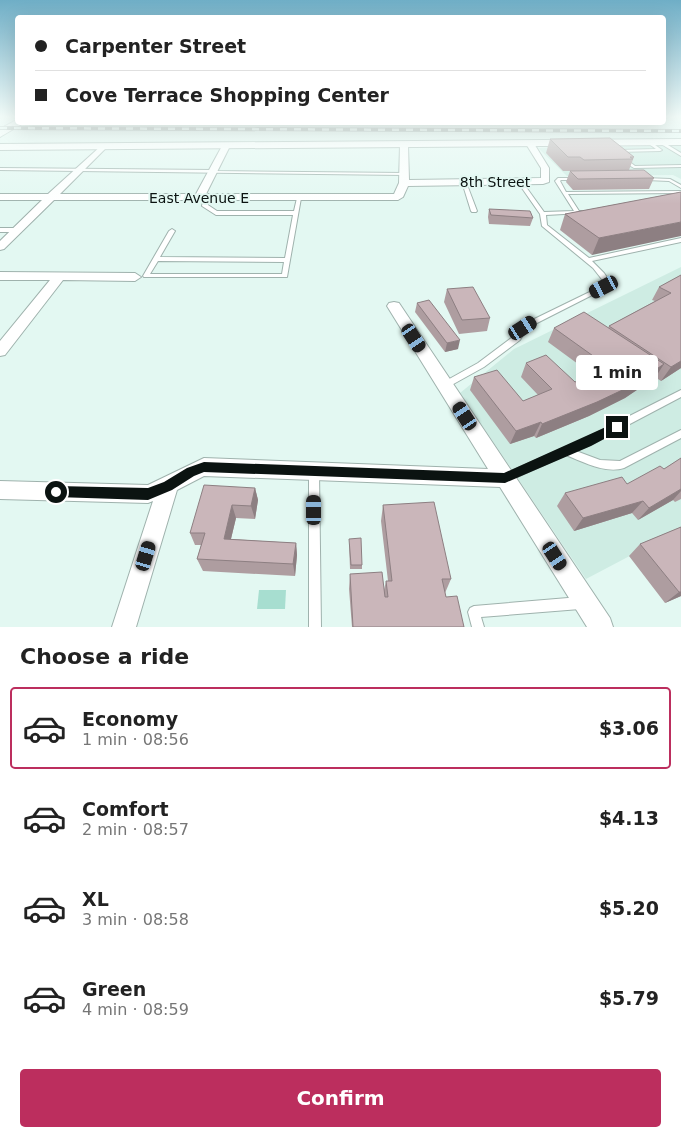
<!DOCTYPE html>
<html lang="en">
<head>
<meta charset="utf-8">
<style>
  :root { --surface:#fff; --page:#f6f6f6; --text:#222; --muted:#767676; --line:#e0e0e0; --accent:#bc2e5e }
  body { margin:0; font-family:"DejaVu Sans",sans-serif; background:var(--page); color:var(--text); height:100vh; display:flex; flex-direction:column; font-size:19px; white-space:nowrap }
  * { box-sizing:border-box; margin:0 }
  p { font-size:16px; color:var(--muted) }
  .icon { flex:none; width:28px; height:28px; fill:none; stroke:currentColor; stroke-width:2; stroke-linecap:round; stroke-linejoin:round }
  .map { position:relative; height:627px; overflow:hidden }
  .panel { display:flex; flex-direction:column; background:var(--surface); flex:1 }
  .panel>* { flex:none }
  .banner { position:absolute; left:15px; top:15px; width:651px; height:110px; border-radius:5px; box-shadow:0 5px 20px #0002; display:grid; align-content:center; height:110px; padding:0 20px; background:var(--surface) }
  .end { position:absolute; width:22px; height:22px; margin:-11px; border:6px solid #0b1311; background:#fff; box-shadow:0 0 0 2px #fff }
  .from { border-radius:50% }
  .bubble { position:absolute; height:35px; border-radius:5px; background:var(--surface); box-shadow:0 5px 20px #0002; font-size:16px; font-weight:700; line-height:35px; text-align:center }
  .car { position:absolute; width:15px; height:30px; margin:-15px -8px; border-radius:6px; box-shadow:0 0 4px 1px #0007; background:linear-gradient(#222 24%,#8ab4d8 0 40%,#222 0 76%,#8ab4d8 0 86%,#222 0) }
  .banner b { display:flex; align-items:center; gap:18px; height:48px; font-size:19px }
  .banner b+b { border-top:1px solid var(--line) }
  .banner i { width:12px; height:12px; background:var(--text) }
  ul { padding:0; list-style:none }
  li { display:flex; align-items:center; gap:15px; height:82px; margin:0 10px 8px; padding:0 10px; border:2px solid transparent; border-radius:5px }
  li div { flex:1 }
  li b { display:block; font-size:19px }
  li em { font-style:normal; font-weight:700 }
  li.active { border-color:var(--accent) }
  li>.icon { width:45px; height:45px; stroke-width:1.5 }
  h2 { padding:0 20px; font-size:22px; line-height:60px }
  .cta { display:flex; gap:10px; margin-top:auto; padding:10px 20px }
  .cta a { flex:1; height:58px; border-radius:5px; background:var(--accent); color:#fff; font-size:20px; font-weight:700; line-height:58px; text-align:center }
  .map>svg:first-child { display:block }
  .built { fill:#ceece3 }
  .green { fill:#a7ded0 }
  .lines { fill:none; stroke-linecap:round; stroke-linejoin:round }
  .service-casing { stroke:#9fb2ad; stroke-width:2 }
  .minor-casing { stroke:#9fb2ad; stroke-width:2 }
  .secondary-casing { stroke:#9fb2ad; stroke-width:2 }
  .service { fill:#fff; fill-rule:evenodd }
  .minor { fill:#fff; fill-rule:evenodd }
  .secondary { fill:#fff; fill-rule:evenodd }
  .rail-casing { stroke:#73817d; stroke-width:4 }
  .rail { stroke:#e3f8f2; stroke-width:2.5; stroke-dasharray:7; stroke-linecap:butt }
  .wall { fill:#ae9da0 }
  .shaded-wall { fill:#8d7f82 }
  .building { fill:#cab6ba; stroke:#8d7f82 }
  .route { fill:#0b1311 }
  .labels { text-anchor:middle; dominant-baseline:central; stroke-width:4; stroke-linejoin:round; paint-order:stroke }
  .far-street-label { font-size:14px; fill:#0b1311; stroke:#e3f8f2 }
</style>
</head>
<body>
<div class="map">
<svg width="681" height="627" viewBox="0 0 681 627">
  <rect width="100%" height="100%" fill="#e3f8f2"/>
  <path class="built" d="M681,146V179L673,175L567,176L538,148Z
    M681,267V529L586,579L460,393L514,349Z"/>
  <path class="green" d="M259,590H286L285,609H257Z"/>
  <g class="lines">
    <defs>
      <path id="service" d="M649,142H651L662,150L660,151L617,152L615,151L617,150L656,149L649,144Z
        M661,142H663L681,153V156L661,144Z
        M622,159H626L635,166L681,165V167L634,168L622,161Z
        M0,168L213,170L215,171L404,173L406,174L404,175L0,170Z
        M558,178H576L578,179L576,180H561L560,181L566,192L681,191V193L568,194L579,211H582V213L546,215L547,225L589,258L681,238V242L592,261L604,273L610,282L606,288L535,324L526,330L520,340L484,367L448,387L445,388L442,387L441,385L442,383L478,363L514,336L520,326L602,286L604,282L593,268L542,226L540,214L517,181L521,180L544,212L574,211L555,181Z
        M645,178L670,179L681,185V188L669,181L647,180L645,179Z
        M462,181L466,182L477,211L476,212H472L471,211L462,182Z
        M204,197L208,198V205L217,211H294L297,198L301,197V198L287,277H144L143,276L169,231L172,229L175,231L160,257L285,258L293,215H216L202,206ZM158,261L284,262L282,274H150Z
        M0,228H18L21,230L18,232H0Z
        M681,390V397L590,445L576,451L600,460L620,461L681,430V438L624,468C606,474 583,462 566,455L508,481L505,482L502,481L500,478L502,475L584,439Z
        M314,467L317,468L319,471L321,627H309V471L311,468Z
        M580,597L584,599L586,603L584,607L580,609L481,617L484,627H472L468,612L470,608L474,606Z"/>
      <path id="minor" d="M527,142H533L549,168V182L543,184L408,186L403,197L398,200H54L4,249L0,250V241L42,200H0V194H48L102,145L106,147L105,149L60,194H196L222,146L226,144L230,146L206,194H394L399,183L400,145L404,143L408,145L409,180L541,178V168L526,144Z
        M0,272L135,273L141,277L135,281L63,280L5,355L0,356V341L50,280H0Z
        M394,302L399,303L610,618L613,627H587L500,487L204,476L177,490L136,627H112L153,501L148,503L0,499V481L148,485L204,458L488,469L387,306L389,303Z"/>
      <path id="secondary" d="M18,119V122H23L22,124L0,137V129Z
        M681,139V145L0,150V144Z"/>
    </defs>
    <use href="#service" class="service-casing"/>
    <use href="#minor" class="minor-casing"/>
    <use href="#secondary" class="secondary-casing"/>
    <use href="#service" class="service"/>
    <use href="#minor" class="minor"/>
    <use href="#secondary" class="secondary"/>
    <defs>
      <path id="rail" d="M0,128L681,131"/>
    </defs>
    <use href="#rail" class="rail-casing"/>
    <use href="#rail" class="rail"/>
  </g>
  <path class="wall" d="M550,139L634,157L629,170L654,178L649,189L573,190L566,182L570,171H563L546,153Z
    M681,192L592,255L560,230L565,214Z
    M489,209L533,218L530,226L489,224L488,217Z
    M681,275V368L661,381L655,377L625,398L589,416L536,438L534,436L510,444L470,390L474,377L523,401L538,395L521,377L526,363L575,382L593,375L548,342L554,328H608L609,326L655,301L652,300L659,287Z
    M447,289L490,318L487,331L459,334L444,302Z
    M417,303L458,349L445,352L415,312Z
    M681,458V499L675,502L673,500L638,520L632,513L574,531L557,506L565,493L627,484L664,469Z
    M255,488L258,500L255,519L236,518L231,539L296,543L297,555L295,576L203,571L197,559L201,545H195L190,533Z
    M383,505L451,579L445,593L446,597L464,627H352L349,589L350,574L384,590L386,581H388L381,521Z
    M681,527V596L665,603L629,556L640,544Z
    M349,543L362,565V569H350Z"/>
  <path class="shaded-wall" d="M681,222V236L592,255L599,238Z
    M460,340L458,349L445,352L447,343Z
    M681,361V368L661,381L671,367Z
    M664,364L655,378L625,398L589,416L536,438L542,424Z
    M541,422L534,436L510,444L516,431Z
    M255,488L258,500L255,519L251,506Z
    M681,489V491L673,500L638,520L649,508Z
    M643,501L632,513L574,531L583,518Z
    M232,505L236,518L228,551L224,539Z
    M296,543L297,555L295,576L293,564Z
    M679,592H681V596L665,603Z"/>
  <path class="building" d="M610,138L634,157H630L633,159L584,160L580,157H568L550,139Z
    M644,170L654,178L578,179L570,171Z
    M681,192V222L599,238L565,214Z
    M489,209L530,211L533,218L491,215Z
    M681,275V361L671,367L609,326L671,293L659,287Z
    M473,287L490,318L462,320L447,289Z
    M429,300L460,340L447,343L417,303Z
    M584,312L664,364L633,385L597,402L542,424L541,422L516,431L474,377L497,370L523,401L552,389L526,363L546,355L575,382L610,368L554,328Z
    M681,458V489L649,508L643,501L583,518L565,493L622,477L627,484L660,466L664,469Z
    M204,485L255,488L251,506L232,505L224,539L296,543L293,564L197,559L205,533H190Z
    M434,502L451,579H442L446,597L457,596L464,627H353L350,574L382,572L385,597H388L386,581H392L383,505Z
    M681,527V592H679L640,544Z
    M361,538L362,565H351L349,539Z"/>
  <linearGradient id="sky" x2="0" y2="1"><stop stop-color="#6faec6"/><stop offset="0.57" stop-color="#f2fcf9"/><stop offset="1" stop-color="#f2fcf9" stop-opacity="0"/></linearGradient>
  <rect width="681" height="204" fill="url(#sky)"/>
  <path class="route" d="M617,422L623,427L621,430L591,446L505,483L204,472L194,476L172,490L148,500L56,497L51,496L50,492L51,488L56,486L148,488L164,482L187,468L204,462L504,473Z"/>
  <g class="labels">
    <g class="far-street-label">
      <text x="495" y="182">8th Street</text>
      <text x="199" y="198">East Avenue E</text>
    </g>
  </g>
</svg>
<i class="end from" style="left:56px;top:492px"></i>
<i class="end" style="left:617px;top:427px"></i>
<div class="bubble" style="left:576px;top:355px;width:82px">1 min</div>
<i class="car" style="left:604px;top:287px;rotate:243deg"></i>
<i class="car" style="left:523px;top:328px;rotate:57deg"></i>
<i class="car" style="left:414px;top:338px;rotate:147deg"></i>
<i class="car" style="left:465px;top:416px;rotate:327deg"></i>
<i class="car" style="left:314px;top:510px;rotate:0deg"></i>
<i class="car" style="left:146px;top:556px;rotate:17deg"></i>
<i class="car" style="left:555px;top:556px;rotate:147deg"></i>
<div class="banner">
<b><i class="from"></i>Carpenter Street</b>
<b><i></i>Cove Terrace Shopping Center</b>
</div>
</div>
<section class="panel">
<h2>Choose a ride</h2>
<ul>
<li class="active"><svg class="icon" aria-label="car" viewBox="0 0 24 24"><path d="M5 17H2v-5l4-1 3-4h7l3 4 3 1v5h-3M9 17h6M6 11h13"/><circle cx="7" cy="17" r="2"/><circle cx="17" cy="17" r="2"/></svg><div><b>Economy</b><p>1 min · 08:56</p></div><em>$3.06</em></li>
<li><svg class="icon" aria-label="car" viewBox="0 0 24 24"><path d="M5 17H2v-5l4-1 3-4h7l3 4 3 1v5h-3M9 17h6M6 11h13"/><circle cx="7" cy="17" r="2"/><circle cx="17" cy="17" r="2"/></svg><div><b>Comfort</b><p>2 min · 08:57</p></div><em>$4.13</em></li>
<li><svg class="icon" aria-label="car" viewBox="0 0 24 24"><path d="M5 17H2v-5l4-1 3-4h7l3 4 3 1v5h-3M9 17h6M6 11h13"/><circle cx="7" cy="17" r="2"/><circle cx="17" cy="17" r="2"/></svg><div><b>XL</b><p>3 min · 08:58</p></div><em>$5.20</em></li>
<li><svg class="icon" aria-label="car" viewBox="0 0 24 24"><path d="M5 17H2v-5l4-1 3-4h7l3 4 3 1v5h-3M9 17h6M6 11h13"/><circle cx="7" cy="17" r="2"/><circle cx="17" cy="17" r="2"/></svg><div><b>Green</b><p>4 min · 08:59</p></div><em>$5.79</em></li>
</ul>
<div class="cta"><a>Confirm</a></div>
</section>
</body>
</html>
